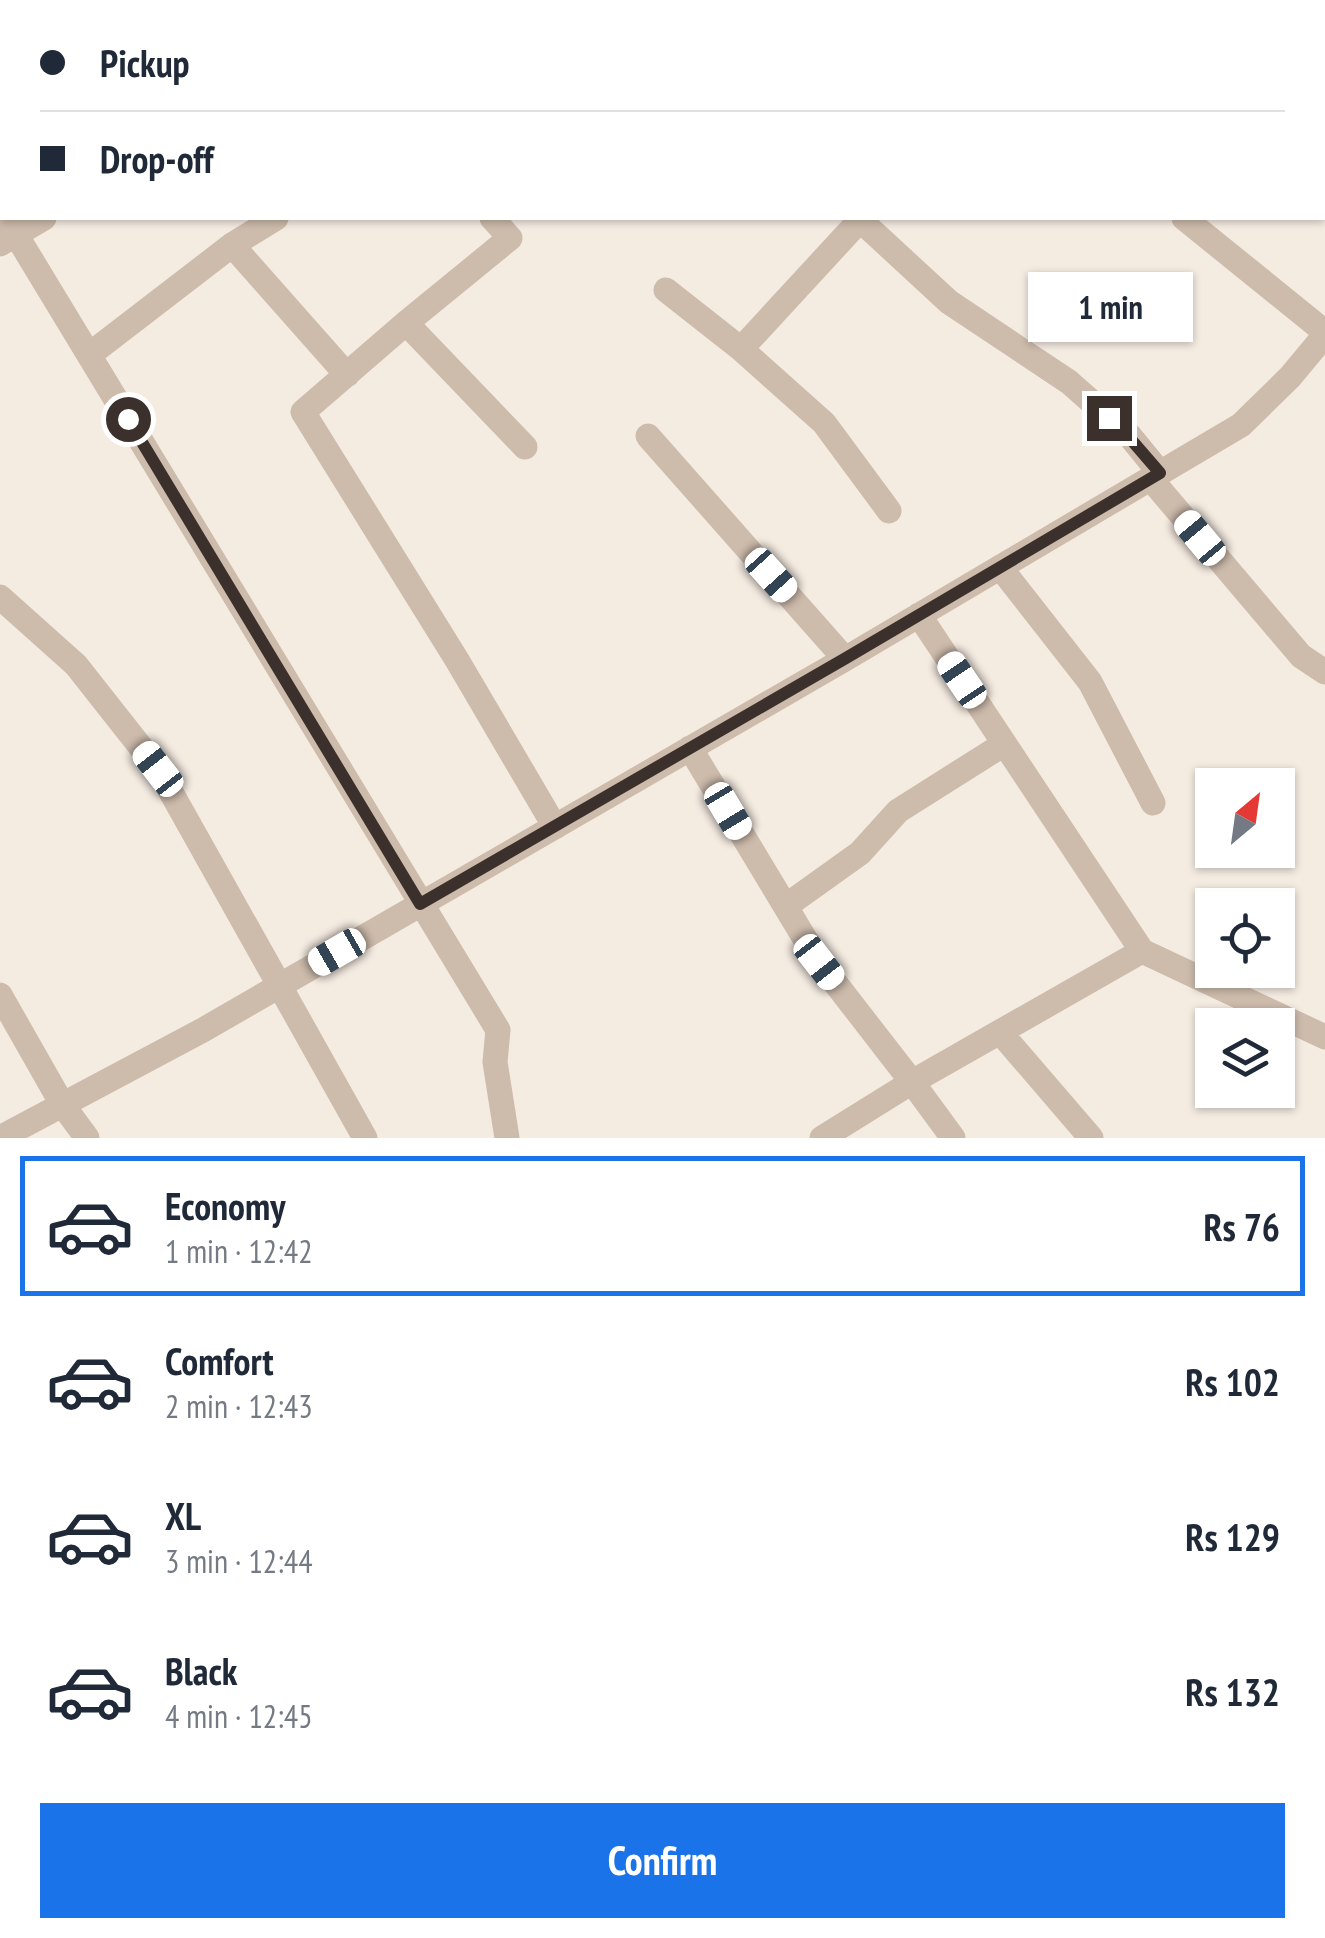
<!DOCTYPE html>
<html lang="en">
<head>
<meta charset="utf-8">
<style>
  :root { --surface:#fff; --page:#f2f2f3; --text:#1f2937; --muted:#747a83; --line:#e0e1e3; --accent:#1a73e8 }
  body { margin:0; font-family:"PT Sans Narrow",sans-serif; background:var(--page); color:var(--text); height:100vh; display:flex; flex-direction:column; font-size:38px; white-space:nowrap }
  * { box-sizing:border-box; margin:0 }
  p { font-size:32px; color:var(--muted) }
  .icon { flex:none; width:55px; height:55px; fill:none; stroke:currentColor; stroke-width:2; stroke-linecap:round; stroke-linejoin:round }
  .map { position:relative; height:1138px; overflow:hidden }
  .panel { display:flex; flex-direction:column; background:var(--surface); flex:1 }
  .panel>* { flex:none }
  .guide { position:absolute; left:0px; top:0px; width:1325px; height:220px; box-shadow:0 2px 8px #0004; display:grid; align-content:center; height:220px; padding:0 40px; background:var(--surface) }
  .needle { width:65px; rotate:29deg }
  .tools { position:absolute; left:1195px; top:768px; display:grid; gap:20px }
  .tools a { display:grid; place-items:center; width:100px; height:100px; border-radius:0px; background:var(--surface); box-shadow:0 2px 8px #0004; font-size:50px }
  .end { position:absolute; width:45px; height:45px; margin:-22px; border:12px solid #3b302b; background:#fff; box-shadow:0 0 0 5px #fff }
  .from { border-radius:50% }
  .bubble { position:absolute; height:70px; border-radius:0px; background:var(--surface); box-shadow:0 2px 8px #0004; font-size:32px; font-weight:800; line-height:70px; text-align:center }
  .car { position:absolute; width:30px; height:60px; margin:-30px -15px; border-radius:12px; box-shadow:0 0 8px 2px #0007; background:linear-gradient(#fff 24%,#345 0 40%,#fff 0 76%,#345 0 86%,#fff 0) }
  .guide b { display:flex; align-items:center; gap:35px; height:95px; font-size:38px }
  .guide b+b { border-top:2px solid var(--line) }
  .guide i { width:25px; height:25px; background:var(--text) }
  ul { padding:18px 0 0; list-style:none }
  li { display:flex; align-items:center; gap:30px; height:140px; margin:0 20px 15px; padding:0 20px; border:5px solid transparent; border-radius:0px }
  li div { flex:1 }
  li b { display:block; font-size:38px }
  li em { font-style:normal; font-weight:800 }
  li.selected { border-color:var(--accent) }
  li>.icon { width:90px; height:90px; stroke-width:1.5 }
  .action { display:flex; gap:20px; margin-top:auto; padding:20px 40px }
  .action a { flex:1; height:115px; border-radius:0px; background:var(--accent); color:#fff; font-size:40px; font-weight:800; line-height:115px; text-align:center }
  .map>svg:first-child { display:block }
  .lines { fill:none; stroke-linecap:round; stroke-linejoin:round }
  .minor { stroke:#cdbbac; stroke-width:25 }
  .route { stroke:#3b302b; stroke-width:12 }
</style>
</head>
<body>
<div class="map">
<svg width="1325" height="1138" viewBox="0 0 1325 1138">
  <rect width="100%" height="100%" fill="#f4ebe1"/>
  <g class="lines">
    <path class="minor" d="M585,0L588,2
      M841,0L844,2
      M1200,0L1203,2
      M0,2L2,4
      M241,2L242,0
      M1322,89L1325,91
      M0,133L2,130
      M0,217L15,233L498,1030L495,1062L507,1138
      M492,218L510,238L406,323L525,447
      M858,218L949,302L1069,382L1129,435L1160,473
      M1184,218L1325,332
      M0,244L44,218
      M232,245L347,375
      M666,290L741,349L824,423L889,511
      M406,323L303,412L457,660L555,827
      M741,349L860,220
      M89,355L232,245L276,218
      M648,436L845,659
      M1150,478L1301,656L1325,672
      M1000,567L1090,682L1153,803
      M0,597L76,665L158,769L365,1138
      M919,615L1142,951
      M690,748L819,962L912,1082L1142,951L1325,1037
      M786,906L860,853L898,811L1004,744
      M0,995L62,1104L87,1138
      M1000,1032L1091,1138
      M0,1138L203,1030L845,659L1241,425L1290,377L1325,335
      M822,1138L912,1082L953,1138"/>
  </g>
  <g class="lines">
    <path class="route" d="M128,419L420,904L846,658L1160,473L1128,436L1109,418"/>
  </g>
</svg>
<div class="tools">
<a><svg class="needle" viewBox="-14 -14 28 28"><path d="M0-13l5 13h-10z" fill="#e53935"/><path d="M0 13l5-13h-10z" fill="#747a83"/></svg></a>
<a><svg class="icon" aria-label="locate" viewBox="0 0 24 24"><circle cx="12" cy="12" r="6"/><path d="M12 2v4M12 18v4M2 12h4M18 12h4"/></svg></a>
<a><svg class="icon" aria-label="layers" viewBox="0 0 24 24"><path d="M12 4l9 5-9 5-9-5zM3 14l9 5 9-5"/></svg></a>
</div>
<i class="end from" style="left:128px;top:419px"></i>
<i class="end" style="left:1109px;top:418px"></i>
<div class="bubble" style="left:1028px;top:272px;width:165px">1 min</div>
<i class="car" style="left:1200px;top:538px;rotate:320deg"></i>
<i class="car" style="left:771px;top:575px;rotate:138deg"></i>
<i class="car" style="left:962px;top:680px;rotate:326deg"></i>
<i class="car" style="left:158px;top:769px;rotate:322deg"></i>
<i class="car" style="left:728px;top:811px;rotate:149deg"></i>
<i class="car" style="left:337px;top:952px;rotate:240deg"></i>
<i class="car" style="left:819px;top:962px;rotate:142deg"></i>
<div class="guide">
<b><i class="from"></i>Pickup</b>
<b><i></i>Drop-off</b>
</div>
</div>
<section class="panel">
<ul>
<li class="selected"><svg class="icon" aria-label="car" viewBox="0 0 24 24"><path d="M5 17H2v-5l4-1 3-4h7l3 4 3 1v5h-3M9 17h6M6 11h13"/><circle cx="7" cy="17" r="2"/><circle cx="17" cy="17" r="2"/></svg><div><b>Economy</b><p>1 min · 12:42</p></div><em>Rs 76</em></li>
<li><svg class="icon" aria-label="car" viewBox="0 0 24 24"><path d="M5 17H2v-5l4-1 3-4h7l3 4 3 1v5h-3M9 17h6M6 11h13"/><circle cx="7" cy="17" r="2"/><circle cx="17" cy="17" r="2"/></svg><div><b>Comfort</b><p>2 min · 12:43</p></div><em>Rs 102</em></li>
<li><svg class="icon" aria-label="car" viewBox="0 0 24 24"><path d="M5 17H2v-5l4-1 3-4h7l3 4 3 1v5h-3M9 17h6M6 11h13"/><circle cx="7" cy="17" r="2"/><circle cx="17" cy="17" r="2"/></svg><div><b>XL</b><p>3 min · 12:44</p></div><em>Rs 129</em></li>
<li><svg class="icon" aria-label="car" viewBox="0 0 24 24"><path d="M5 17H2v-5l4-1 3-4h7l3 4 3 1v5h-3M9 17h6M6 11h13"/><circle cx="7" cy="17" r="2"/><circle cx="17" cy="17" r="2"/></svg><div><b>Black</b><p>4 min · 12:45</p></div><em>Rs 132</em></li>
</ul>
<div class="action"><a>Confirm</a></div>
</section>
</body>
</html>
